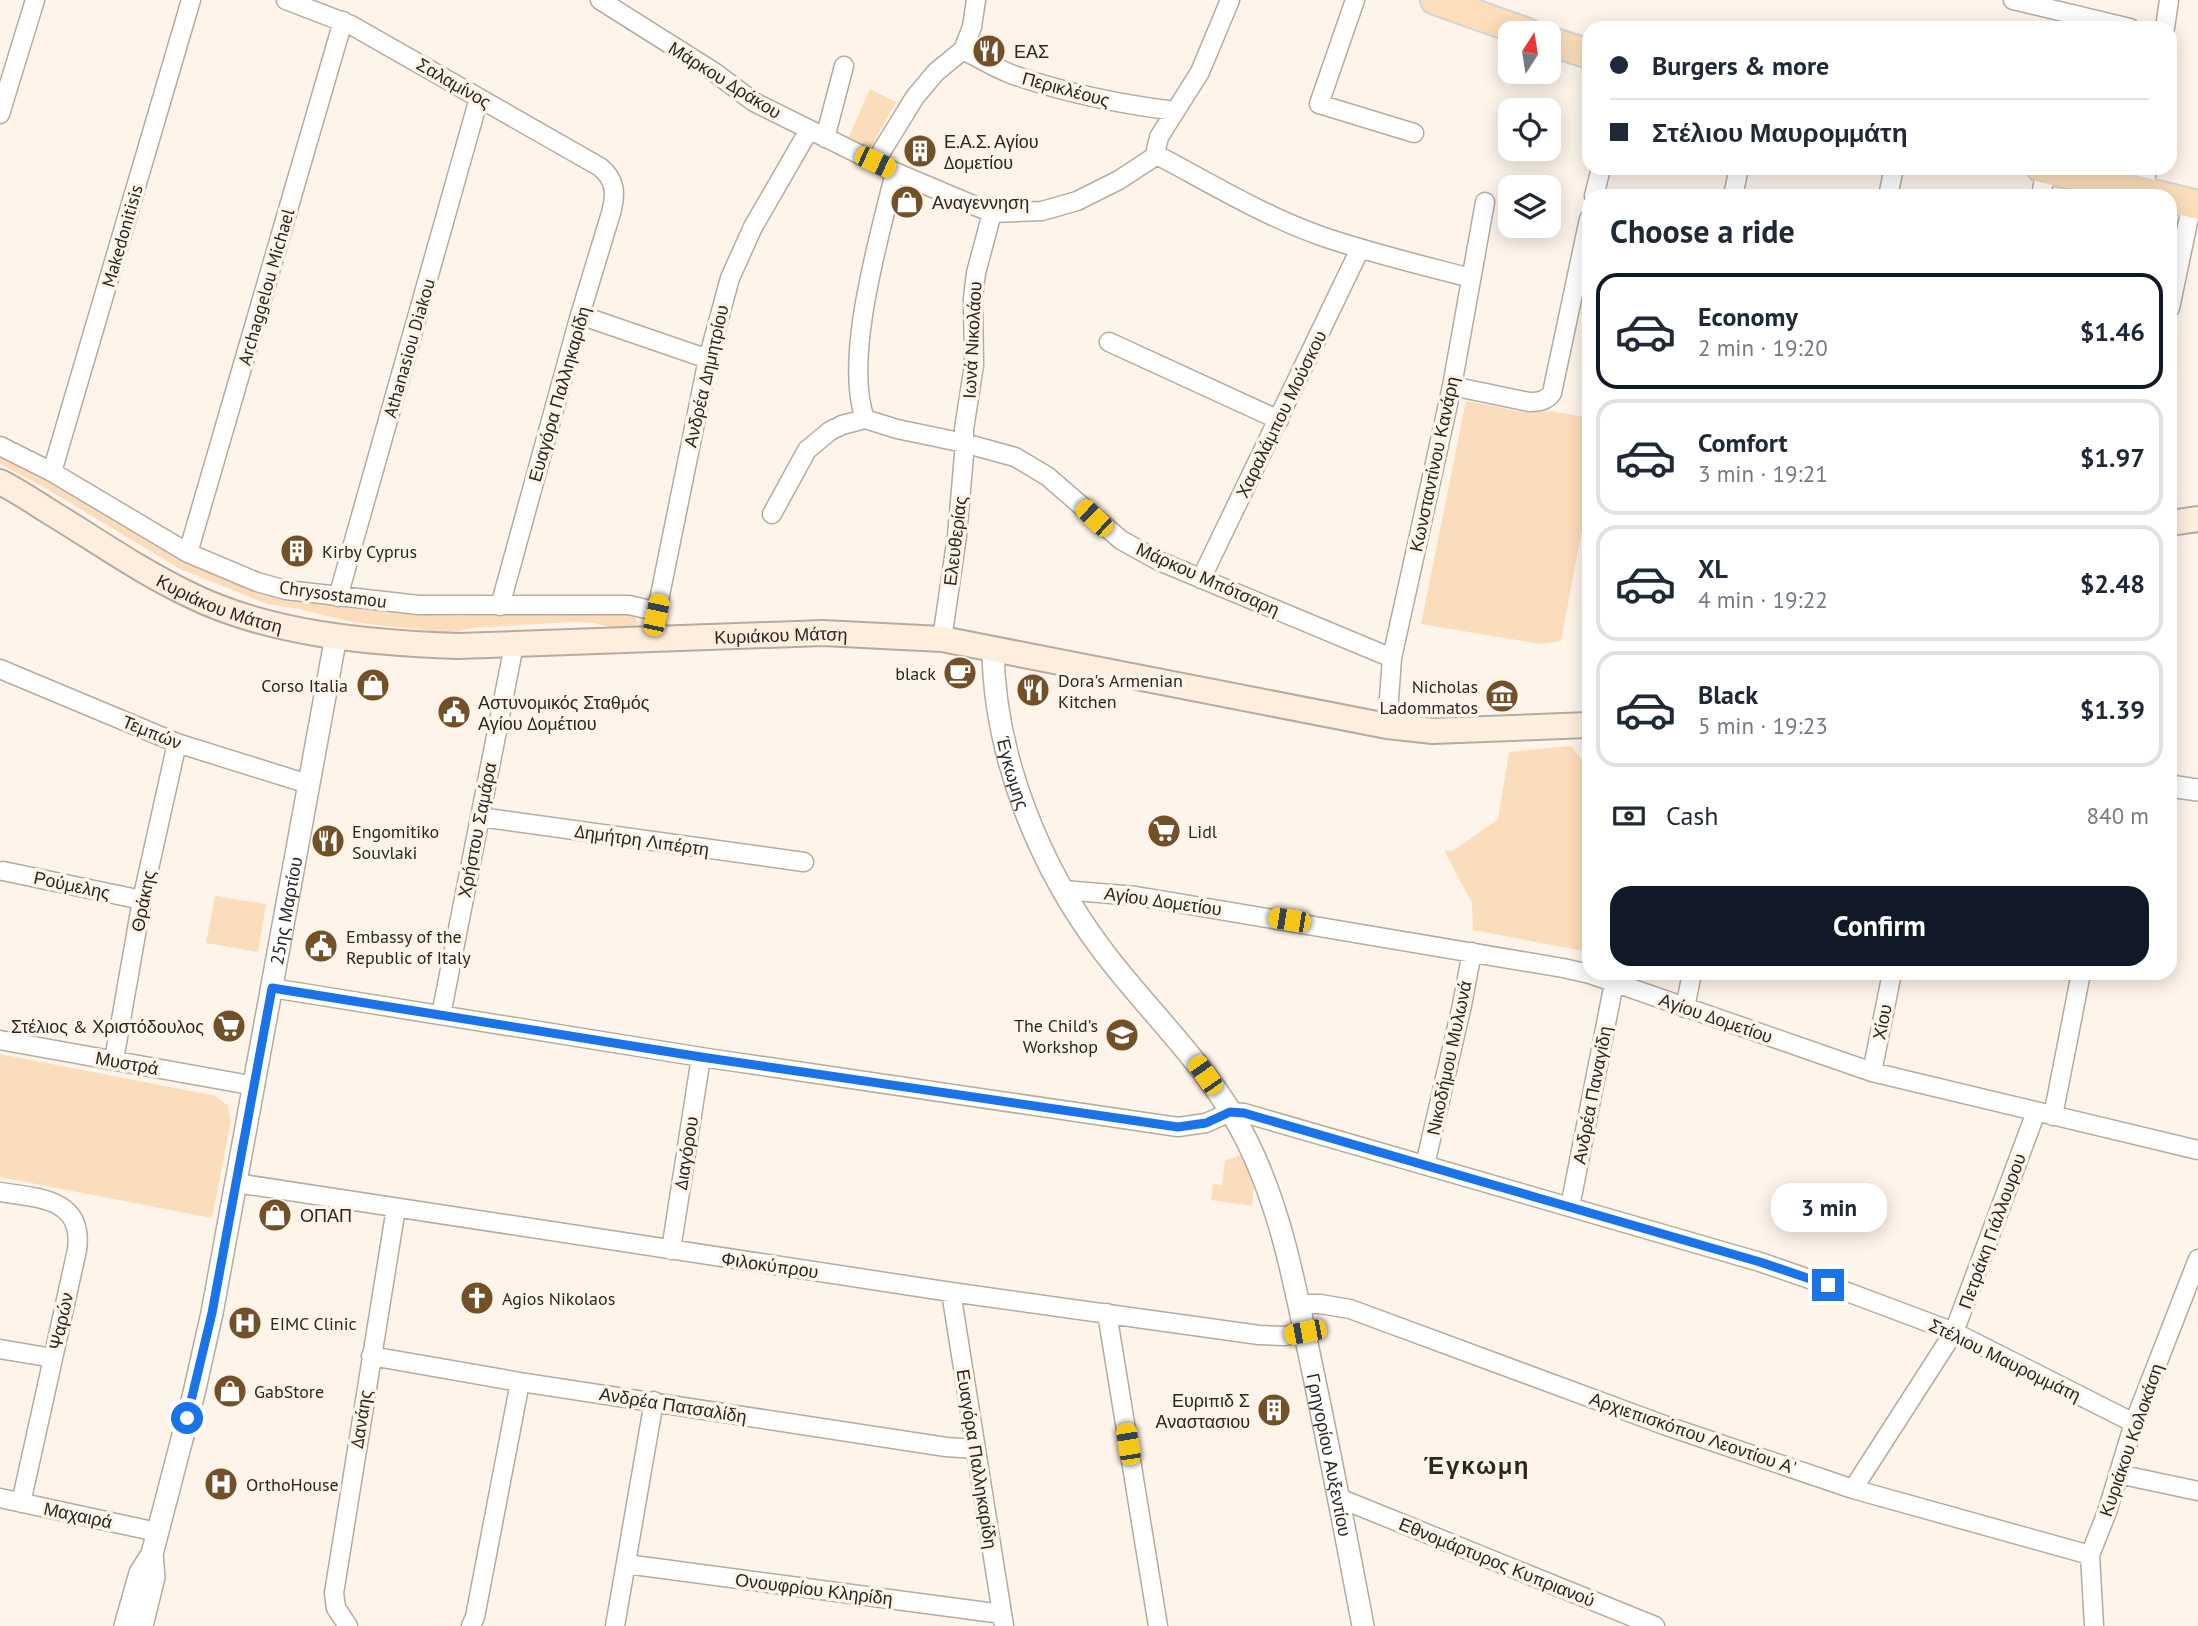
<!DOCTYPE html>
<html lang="en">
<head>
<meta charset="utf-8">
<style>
  :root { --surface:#fff; --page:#f2f2f3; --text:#1f2937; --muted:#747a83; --line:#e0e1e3; --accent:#111827 }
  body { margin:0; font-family:"PT Sans",sans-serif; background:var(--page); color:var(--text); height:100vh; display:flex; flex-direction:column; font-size:26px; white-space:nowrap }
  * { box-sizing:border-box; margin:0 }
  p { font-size:23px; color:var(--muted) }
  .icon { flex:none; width:38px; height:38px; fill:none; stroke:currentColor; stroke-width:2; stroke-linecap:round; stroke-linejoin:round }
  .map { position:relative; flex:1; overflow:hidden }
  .sheet { position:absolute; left:1582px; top:189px; width:595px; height:791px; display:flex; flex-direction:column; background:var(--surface); border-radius:21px; box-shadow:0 4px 18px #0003 }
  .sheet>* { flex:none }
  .guide { position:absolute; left:1582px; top:21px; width:595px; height:154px; border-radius:21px; box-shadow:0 4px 18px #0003; display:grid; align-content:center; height:154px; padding:0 28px; background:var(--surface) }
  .needle { width:46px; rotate:12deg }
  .buttons { position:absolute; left:1498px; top:21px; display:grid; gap:14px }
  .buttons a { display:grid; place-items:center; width:63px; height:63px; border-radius:14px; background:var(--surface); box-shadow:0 4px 18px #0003; font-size:35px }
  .end { position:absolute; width:32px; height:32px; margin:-16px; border:9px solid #1a73e8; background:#fff; box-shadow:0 0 0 4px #fff }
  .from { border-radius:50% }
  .bubble { position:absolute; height:49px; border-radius:21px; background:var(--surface); box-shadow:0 4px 18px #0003; font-size:23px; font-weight:700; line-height:49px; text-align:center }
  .car { position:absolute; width:21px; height:42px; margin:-21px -10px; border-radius:9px; box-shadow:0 0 5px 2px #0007; background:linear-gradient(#f5c518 24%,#345 0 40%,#f5c518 0 76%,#345 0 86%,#f5c518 0) }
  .guide b { display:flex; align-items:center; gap:24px; height:66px; font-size:26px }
  .guide b+b { border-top:2px solid var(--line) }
  .guide i { width:18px; height:18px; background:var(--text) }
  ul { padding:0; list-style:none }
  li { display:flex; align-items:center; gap:21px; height:116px; margin:0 14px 10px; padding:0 14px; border:4px solid var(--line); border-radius:21px }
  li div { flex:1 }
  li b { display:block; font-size:26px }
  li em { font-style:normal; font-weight:700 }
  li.current { border-color:var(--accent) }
  li>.icon { width:63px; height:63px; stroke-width:1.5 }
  h2 { padding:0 28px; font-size:32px; line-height:84px }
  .pay { display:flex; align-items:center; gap:18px; height:77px; padding:0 28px; font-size:26px }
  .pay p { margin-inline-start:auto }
  .cta { display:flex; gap:14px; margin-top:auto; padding:14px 28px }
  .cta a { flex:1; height:80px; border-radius:21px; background:var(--accent); color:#fff; font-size:28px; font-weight:700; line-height:80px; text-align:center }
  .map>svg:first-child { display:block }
  .green { fill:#fbddbc }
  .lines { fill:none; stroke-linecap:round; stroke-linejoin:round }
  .minor-casing { stroke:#b4aba1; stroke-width:21 }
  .tertiary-casing { stroke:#b4aba1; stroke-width:24 }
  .secondary-casing { stroke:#b4aba1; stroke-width:28 }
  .primary-casing { stroke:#d4d4d3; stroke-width:32 }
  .minor { stroke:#fff; stroke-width:18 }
  .tertiary { stroke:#fff; stroke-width:21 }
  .secondary { stroke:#feeedd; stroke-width:24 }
  .primary { stroke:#fcdebb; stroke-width:28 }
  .route { stroke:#1a73e8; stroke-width:9 }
  .labels { text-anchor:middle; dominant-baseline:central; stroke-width:7; stroke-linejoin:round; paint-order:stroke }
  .poi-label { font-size:18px; fill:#2a2723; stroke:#fef4ea; text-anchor:start }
  .street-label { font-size:18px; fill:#2a2723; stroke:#fef4ea }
  .district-label { font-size:24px; font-weight:bold; letter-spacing:2px; fill:#2a2723; stroke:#fef4ea }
</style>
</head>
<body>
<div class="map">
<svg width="2198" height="1626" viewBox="0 0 2198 1626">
  <rect width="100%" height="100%" fill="#fef4ea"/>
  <path class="green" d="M870,89L896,102L869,152L847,141Z
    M1466,401L1529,413L1551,411L1589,418V492L1561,641L1541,644L1421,624Z
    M0,453L40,472L149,542L209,572L253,586L290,595L410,614L458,616L628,612C635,616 638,619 638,627L614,628L594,623L571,622L471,628L450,633L352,622L299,609L267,604L180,569L47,489L0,464Z
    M1571,746L1589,768V952L1473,930L1472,903L1444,850L1453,851L1498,819L1509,752Z
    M215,896L266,904L258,952L206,943Z
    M0,1054L216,1096L228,1106L231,1121L212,1218L0,1177Z
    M1242,1155L1254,1182L1252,1206L1211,1200L1213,1184L1222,1185L1225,1160Z"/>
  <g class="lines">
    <defs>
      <path id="minor" d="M286,0L351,25L600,167C616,180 616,194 611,213L580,315L500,606
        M600,0L714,72L754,102L895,172L992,213L1042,211L1077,201L1119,180L1157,155
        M1355,0L1319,104L1414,133
        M2013,0L2130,28
        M2165,28L2169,0
        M963,50C979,58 995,68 1011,74C1064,93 1119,104 1175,111
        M0,114L35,0
        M825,138L844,66
        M1157,155C1210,183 1264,216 1321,236C1370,253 1421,265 1471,278
        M1157,155L1156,150L1159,137L1200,72L1230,0
        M875,162L915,97L936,72L963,50L972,27L976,0
        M2144,192L2147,168
        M1594,196L1601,168
        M1733,196L1739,168
        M1888,196L1894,168
        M2041,196L2046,169
        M2170,308L2192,203
        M580,315L708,359
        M1109,342L1279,420
        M1452,386L1529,402C1539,402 1546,401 1552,393L1589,219
        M865,419C843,358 880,235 895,172
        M0,446L52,472L188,553L257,582L286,590L419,605H629L650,610L656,615
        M52,472L191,0
        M772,514L807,450L830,431L842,425L865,419L897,429L964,443L1015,457L1047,476L1121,540L1159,561L1392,658
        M188,553L343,21
        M1201,579L1360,249
        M338,597L479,98
        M656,626V615L708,359L730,278L753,227L809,130
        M942,639L957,536L964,455V429L974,365L973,298L976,273L992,213
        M0,669L177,743L308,784
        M1387,726L1392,658L1452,386L1485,202
        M480,817L804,862
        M3,871L142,900
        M1063,890L1136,896L1563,968L1590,974L1872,1072L2198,1150
        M272,988L701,1057L1178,1127L1206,1123L1230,1112L1244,1113L1760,1262L1850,1293L1954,1332L2134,1423
        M1685,1008L1692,973
        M441,1015L514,645
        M0,1040L255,1086
        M114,1060L142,900L177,743
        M1872,1072L1892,973
        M2053,1116L2081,973
        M1425,1165L1462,1005L1472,952
        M236,1183L951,1292L1259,1335L1285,1336L1305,1332
        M0,1192C38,1198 84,1198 77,1250L21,1503
        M1570,1207L1614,983
        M671,1250L701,1057
        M951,1292L1004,1626
        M1300,1304H1320L1350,1309L1664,1425L1853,1489L2090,1555
        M1107,1313L1158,1626
        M0,1349L53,1358
        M371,1356L520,1382L946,1447L976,1449
        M2118,1474L2198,1491
        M1853,1489L1954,1332L2036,1112
        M0,1498L157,1532
        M1339,1498L1655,1626
        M626,1564L1002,1614
        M348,1626L336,1608L334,1593L396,1208
        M471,1626L475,1617L520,1382
        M615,1626L654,1401
        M2094,1626L2090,1555L2107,1512L2134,1423L2198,1259"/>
      <g id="tertiary">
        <path id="s1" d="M993,649C994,755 1039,867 1103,951C1151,1015 1213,1070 1248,1143C1281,1210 1295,1285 1310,1358C1329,1447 1346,1536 1363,1626"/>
        <path d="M2170,786L2198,790"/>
        <path id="s2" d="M125,1626L140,1573L152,1554L194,1393L212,1313L336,636"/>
        <path d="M142,1626L154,1577L152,1554"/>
      </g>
      <g id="secondary">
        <path id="s3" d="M0,482C18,491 34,502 50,512C96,540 140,571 188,594C268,634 370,643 458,646L823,633L942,639L1387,726L1433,731L1589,725"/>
        <path d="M2170,523L2198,519"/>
      </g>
      <path id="primary" d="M1435,0L1528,33
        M1549,41L1589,54
        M2041,168L2162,196
        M2170,198L2198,205"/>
    </defs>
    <use href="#minor" class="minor-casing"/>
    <use href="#tertiary" class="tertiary-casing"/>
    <use href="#secondary" class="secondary-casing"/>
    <use href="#primary" class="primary-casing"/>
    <use href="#minor" class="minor"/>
    <use href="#tertiary" class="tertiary"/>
    <use href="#secondary" class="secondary"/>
    <use href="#primary" class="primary"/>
  </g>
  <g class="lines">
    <path class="route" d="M187,1418L212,1313L272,988L701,1057L1178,1127L1206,1123L1230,1112L1244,1113L1760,1262L1828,1285"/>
  </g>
  <defs>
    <symbol id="restaurant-disc" viewBox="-11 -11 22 22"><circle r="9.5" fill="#725028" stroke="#fef4ea"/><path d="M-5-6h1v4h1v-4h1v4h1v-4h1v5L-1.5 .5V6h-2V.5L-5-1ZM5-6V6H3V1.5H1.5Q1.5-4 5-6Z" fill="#fff"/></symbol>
    <symbol id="building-disc" viewBox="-11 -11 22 22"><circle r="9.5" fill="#725028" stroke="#fef4ea"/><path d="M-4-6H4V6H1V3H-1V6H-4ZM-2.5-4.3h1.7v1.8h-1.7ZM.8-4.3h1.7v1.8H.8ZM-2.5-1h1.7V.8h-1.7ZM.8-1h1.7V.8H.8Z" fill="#fff"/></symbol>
    <symbol id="shop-disc" viewBox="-11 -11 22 22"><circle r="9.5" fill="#725028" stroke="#fef4ea"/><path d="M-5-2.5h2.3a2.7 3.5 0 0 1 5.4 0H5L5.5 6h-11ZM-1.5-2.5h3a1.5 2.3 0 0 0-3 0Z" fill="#fff"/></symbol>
    <symbol id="cafe-disc" viewBox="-11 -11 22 22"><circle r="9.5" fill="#725028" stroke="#fef4ea"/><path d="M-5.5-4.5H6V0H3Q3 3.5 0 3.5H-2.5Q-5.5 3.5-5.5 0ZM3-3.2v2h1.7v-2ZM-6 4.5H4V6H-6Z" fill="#fff"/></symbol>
    <symbol id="museum-disc" viewBox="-11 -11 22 22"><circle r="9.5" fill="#725028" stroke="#fef4ea"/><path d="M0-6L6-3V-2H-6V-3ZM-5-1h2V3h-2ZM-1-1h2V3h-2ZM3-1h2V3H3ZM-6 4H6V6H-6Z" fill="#fff"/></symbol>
    <symbol id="civic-disc" viewBox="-11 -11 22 22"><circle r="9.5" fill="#725028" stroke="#fef4ea"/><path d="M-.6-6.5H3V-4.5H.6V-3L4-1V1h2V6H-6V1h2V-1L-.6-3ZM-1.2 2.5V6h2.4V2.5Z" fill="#fff"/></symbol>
    <symbol id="supermarket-disc" viewBox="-11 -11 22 22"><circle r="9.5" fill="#725028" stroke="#fef4ea"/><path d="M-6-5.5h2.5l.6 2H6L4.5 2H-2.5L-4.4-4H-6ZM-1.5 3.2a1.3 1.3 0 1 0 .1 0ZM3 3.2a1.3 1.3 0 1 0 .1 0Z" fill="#fff"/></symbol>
    <symbol id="school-disc" viewBox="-11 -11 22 22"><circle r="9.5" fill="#725028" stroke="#fef4ea"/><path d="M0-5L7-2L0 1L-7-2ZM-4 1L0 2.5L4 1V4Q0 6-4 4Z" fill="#fff"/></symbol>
    <symbol id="church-disc" viewBox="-11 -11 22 22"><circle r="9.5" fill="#725028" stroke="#fef4ea"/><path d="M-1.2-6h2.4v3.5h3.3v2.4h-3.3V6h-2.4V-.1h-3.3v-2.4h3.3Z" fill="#fff"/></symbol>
    <symbol id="hospital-disc" viewBox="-11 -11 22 22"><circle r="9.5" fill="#725028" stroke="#fef4ea"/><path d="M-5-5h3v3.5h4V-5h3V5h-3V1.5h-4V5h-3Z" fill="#fff"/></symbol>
  </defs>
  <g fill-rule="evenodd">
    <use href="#restaurant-disc" x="970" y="32" width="38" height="38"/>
    <use href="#building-disc" x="901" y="132" width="38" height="38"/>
    <use href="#shop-disc" x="888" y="183" width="38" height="38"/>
    <use href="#building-disc" x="278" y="532" width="38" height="38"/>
    <use href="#cafe-disc" x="941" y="654" width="38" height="38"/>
    <use href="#shop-disc" x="354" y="666" width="38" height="38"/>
    <use href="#restaurant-disc" x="1014" y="671" width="38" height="38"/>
    <use href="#museum-disc" x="1483" y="677" width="38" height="38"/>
    <use href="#civic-disc" x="435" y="693" width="38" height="38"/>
    <use href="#supermarket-disc" x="1145" y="812" width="38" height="38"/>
    <use href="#restaurant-disc" x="309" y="822" width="38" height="38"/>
    <use href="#civic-disc" x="302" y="927" width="38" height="38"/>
    <use href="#supermarket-disc" x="210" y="1007" width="38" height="38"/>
    <use href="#school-disc" x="1103" y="1016" width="38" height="38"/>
    <use href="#shop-disc" x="256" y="1196" width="38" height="38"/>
    <use href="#church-disc" x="458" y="1279" width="38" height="38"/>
    <use href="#hospital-disc" x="226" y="1304" width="38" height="38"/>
    <use href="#shop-disc" x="211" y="1372" width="38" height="38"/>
    <use href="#building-disc" x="1255" y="1391" width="38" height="38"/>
    <use href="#hospital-disc" x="202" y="1465" width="38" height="38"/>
  </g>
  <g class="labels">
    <g class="poi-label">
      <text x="1014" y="51">ΕΑΣ</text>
      <text x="944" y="141">Ε.Α.Σ. Αγίου<tspan x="944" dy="21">Δομετίου</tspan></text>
      <text x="932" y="202">Αναγεννηση</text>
      <text x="322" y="551">Kirby Cyprus</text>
      <text x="936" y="673" text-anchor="end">black</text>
      <text x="1058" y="680">Dora's Armenian<tspan x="1058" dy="21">Kitchen</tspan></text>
      <text x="348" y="685" text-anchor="end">Corso Italia</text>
      <text x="1478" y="686" text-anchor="end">Nicholas<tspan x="1478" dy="21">Ladommatos</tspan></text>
      <text x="478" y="702">Αστυνομικός Σταθμός<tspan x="478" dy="21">Αγίου Δομέτιου</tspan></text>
      <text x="352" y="831">Engomitiko<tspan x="352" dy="21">Souvlaki</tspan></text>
      <text x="1188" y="831">Lidl</text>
      <text x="346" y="936">Embassy of the<tspan x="346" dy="21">Republic of Italy</tspan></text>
      <text x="1098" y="1025" text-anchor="end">The Child's<tspan x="1098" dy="21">Workshop</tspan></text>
      <text x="204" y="1026" text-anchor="end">Στέλιος &amp; Χριστόδουλος</text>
      <text x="300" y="1215">ΟΠΑΠ</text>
      <text x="502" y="1298">Agios Nikolaos</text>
      <text x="270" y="1323">EIMC Clinic</text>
      <text x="254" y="1391">GabStore</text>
      <text x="1250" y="1400" text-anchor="end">Ευριπιδ Σ<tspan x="1250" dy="21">Αναστασιου</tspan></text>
      <text x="246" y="1484">OrthoHouse</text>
    </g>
    <g class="street-label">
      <text transform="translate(725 80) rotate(32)">Μάρκου Δράκου</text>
      <text transform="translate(454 83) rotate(30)">Σαλαμίνος</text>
      <text transform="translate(1066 89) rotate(15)">Περικλέους</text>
      <text transform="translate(122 236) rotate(-74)">Makedonitisis</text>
      <text transform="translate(266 287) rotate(-74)">Archaggelou Michael</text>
      <text transform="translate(972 340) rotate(-87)">Ιωνά Νικολάου</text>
      <text transform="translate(409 348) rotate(-74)">Athanasiou Diakou</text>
      <text transform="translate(706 376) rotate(-77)">Ανδρέα Δημητρίου</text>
      <text transform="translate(559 394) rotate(-74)">Ευαγόρα Παλληκαρίδη</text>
      <text transform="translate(1281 414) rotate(-64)">Χαραλάμπου Μούσκου</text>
      <text transform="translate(1434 464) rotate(-78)">Κωνσταντίνου Κανάρη</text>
      <text transform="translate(955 541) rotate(-83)">Ελευθερίας</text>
      <text transform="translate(1208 579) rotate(24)">Μάρκου Μπότσαρη</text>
      <text transform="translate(333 594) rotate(8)">Chrysostamou</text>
      <text stroke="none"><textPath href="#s3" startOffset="252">Κυριάκου Μάτση</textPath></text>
      <text stroke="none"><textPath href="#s3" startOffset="819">Κυριάκου Μάτση</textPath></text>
      <text transform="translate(152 732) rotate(22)">Τεμπών</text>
      <text stroke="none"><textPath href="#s1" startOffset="126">Έγκωμης</textPath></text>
      <text transform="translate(477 830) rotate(-79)">Χρήστου Σαμάρα</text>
      <text transform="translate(642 840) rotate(8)">Δημήτρη Λιπέρτη</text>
      <text transform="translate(72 885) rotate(12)">Ρούμελης</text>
      <text transform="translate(143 901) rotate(-79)">Θράκης</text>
      <text transform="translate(1163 901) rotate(8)">Αγίου Δομετίου</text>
      <text stroke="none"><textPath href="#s2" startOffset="735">25ης Μαρτίου</textPath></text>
      <text transform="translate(1716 1018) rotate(19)">Αγίου Δομετίου</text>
      <text transform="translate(1882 1022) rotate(-79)">Χίου</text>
      <text transform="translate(1449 1058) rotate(-78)">Νικοδήμου Μυλωνά</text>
      <text transform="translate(127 1063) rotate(10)">Μυστρά</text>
      <text transform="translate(1592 1095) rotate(-79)">Ανδρέα Παναγίδη</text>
      <text transform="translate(686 1153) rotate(-81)">Διαγόρου</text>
      <text transform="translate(1992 1231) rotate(-70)">Πετράκη Γιάλλουρου</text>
      <text transform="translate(770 1265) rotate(8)">Φιλοκύπρου</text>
      <text transform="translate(61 1321) rotate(-78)">Ψαρών</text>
      <text transform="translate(2005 1360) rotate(26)">Στέλιου Μαυρομμάτη</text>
      <text transform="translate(673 1405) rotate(9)">Ανδρέα Πατσαλίδη</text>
      <text transform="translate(361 1419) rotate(-81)">Δανάης</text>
      <text transform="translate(1693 1433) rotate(19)">Αρχιεπισκόπου Λεοντίου Α'</text>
      <text transform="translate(2131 1440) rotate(-71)">Κυριάκου Κολοκάση</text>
      <text stroke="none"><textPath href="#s1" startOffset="891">Γρηγορίου Αυξεντίου</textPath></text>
      <text transform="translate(977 1459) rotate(81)">Ευαγόρα Παλληκαρίδη</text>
      <text transform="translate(78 1515) rotate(12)">Μαχαιρά</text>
      <text transform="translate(1497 1562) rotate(22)">Εθνομάρτυρος Κυπριανού</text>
      <text transform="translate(814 1589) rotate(7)">Ονουφρίου Κληρίδη</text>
    </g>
    <g class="district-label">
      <text x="1477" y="1465">Έγκωμη</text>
    </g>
  </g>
</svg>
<div class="buttons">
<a><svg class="needle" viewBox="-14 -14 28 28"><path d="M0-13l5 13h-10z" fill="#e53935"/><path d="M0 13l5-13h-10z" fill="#747a83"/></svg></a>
<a><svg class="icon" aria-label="locate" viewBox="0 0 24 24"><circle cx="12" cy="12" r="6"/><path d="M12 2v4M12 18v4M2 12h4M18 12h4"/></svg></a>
<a><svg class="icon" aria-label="layers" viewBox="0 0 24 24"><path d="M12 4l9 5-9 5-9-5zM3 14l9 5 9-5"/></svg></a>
</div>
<i class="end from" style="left:187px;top:1418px"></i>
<i class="end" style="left:1828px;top:1285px"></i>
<div class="bubble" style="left:1771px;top:1183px;width:116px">3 min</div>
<i class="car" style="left:875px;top:162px;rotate:115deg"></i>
<i class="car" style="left:1094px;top:518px;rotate:314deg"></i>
<i class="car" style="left:656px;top:615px;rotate:12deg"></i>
<i class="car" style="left:1289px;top:920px;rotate:279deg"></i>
<i class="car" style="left:1205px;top:1075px;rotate:325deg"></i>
<i class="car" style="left:1305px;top:1332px;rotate:259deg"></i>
<i class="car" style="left:1128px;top:1444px;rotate:351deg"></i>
<div class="guide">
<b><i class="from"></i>Burgers &amp; more</b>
<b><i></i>Στέλιου Μαυρομμάτη</b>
</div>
<section class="sheet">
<h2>Choose a ride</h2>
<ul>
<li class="current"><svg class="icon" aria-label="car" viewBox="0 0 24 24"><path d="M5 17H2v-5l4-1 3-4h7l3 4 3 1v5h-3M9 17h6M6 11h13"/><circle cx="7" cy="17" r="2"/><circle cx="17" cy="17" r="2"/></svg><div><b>Economy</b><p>2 min · 19:20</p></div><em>$1.46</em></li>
<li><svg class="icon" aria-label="car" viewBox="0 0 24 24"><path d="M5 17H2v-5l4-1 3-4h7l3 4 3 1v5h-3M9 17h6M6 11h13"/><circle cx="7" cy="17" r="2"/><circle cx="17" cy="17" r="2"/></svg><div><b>Comfort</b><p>3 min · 19:21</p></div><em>$1.97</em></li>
<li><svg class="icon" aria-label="car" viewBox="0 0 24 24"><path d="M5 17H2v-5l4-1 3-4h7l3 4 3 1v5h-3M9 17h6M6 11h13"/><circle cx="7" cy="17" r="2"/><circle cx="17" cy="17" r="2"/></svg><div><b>XL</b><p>4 min · 19:22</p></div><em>$2.48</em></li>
<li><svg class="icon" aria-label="car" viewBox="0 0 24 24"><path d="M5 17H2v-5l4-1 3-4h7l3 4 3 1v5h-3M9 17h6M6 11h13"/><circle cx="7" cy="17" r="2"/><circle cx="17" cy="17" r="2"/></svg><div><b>Black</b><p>5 min · 19:23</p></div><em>$1.39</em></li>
</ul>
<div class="pay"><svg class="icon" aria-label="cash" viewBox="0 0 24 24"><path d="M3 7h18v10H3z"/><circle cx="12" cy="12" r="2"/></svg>Cash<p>840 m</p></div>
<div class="cta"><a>Confirm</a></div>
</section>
</div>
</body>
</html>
